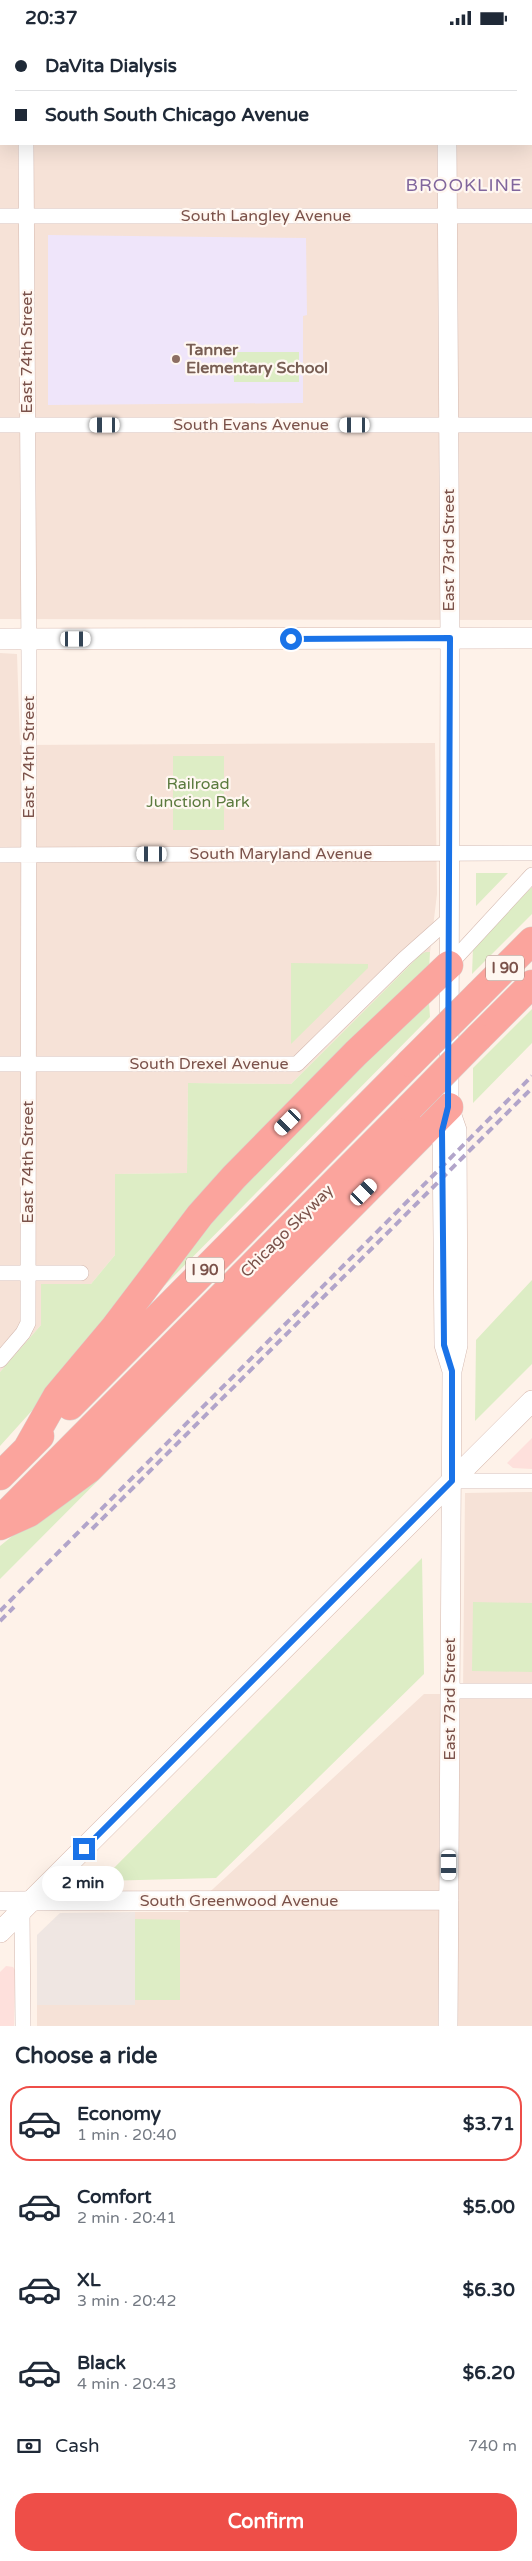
<!DOCTYPE html>
<html lang="en">
<head>
<meta charset="utf-8">
<style>
  :root { --surface:#fff; --page:#f6f6f7; --text:#1f2937; --muted:#747a83; --line:#e0e1e3; --accent:#ee4e48 }
  body { margin:0; font-family:"Varela Round",sans-serif; background:var(--page); color:var(--text); height:100vh; display:flex; flex-direction:column; font-size:19px; white-space:nowrap }
  * { box-sizing:border-box; margin:0 }
  p { font-size:16px; color:var(--muted) }
  .icon { flex:none; width:28px; height:28px; fill:none; stroke:currentColor; stroke-width:2; stroke-linecap:round; stroke-linejoin:round }
  .map { position:relative; height:1991px; overflow:hidden }
  .drawer { display:flex; flex-direction:column; background:var(--surface); flex:1 }
  .drawer>* { flex:none }
  .top-card { position:absolute; left:0px; top:0px; width:532px; height:110px; box-shadow:0 5px 20px #0002; display:grid; align-content:center; height:110px; padding:0 15px; background:var(--surface) }
  .end { position:absolute; width:22px; height:22px; margin:-11px; border:6px solid #1a73e8; background:#fff; box-shadow:0 0 0 2px #fff }
  .from { border-radius:50% }
  .bubble { position:absolute; height:35px; border-radius:18px; background:var(--surface); box-shadow:0 5px 20px #0002; font-size:16px; font-weight:800; line-height:35px; text-align:center }
  .car { position:absolute; width:15px; height:30px; margin:-15px -8px; border-radius:6px; box-shadow:0 0 4px 1px #0007; background:linear-gradient(#fff 24%,#345 0 40%,#fff 0 76%,#345 0 86%,#fff 0) }
  .top-card b { display:flex; align-items:center; gap:18px; height:48px; font-size:19px }
  .top-card b+b { border-top:1px solid var(--line) }
  .top-card i { width:12px; height:12px; background:var(--text) }
  ul { padding:0; list-style:none }
  li { display:flex; align-items:center; gap:15px; height:75px; margin:0 10px 8px; padding:0 5px; border:2px solid transparent; border-radius:20px }
  li div { flex:1 }
  li b { display:block; font-size:19px }
  li em { font-style:normal; font-weight:800 }
  li.active { border-color:var(--accent) }
  li>.icon { width:45px; height:45px; stroke-width:1.5 }
  h2 { padding:0 15px; font-size:22px; line-height:60px }
  .pay { display:flex; align-items:center; gap:12px; height:55px; padding:0 15px; font-size:19px }
  .pay p { margin-inline-start:auto }
  .cta { display:flex; gap:10px; margin-top:auto; padding:10px 15px }
  .cta a { flex:1; height:58px; border-radius:20px; background:var(--accent); color:#fff; font-size:20px; font-weight:800; line-height:58px; text-align:center }
  .status { display:flex; justify-content:space-between; align-items:center; height:35px; padding:0 25px; background:var(--surface); direction:ltr }
  .status svg { height:14px; fill:currentColor }
  .map>svg:first-child { display:block }
  .residential { fill:#f6e2d7; fill-rule:evenodd }
  .commercial { fill:#fee0dc }
  .industrial { fill:#efe6e2 }
  .education { fill:#efe5fa }
  .green { fill:#ddedc5 }
  .lines { fill:none; stroke-linecap:round; stroke-linejoin:round }
  .minor-casing { stroke:#d4b9b0; stroke-width:16 }
  .tertiary-casing { stroke:#d4b9b0; stroke-width:20 }
  .secondary-casing { stroke:#d9baaf; stroke-width:22 }
  .motorway-casing { stroke:#dacfcc; stroke-width:29 }
  .minor { stroke:#fff; stroke-width:15 }
  .tertiary { stroke:#fff; stroke-width:19 }
  .secondary { stroke:#fff; stroke-width:21 }
  .motorway { stroke:#fba49d; stroke-width:28 }
  .rail { stroke:#b2a5ca; stroke-width:4; stroke-dasharray:8 5; stroke-linecap:butt }
  .motorway-bridge-casing { stroke:#dacfcc; stroke-width:29; stroke-linecap:butt }
  .motorway-bridge { stroke:#fba49d; stroke-width:28 }
  .route { stroke:#1a73e8; stroke-width:6 }
  .education-dot { fill:#8d6e63; stroke:#fff7f1; stroke-width:2 }
  .labels { text-anchor:middle; dominant-baseline:central; stroke-width:4.5; stroke-linejoin:round; paint-order:stroke }
  .shield { fill:#fff7f1; stroke:#a3847c; stroke-width:1 }
  .shield-label { font-size:15px; font-weight:bold; fill:#7b524a }
  .street-label { font-size:16px; fill:#7b524a; stroke:#fff7f1 }
  .education-label { font-size:16px; font-weight:bold; fill:#785e54; stroke:#fff7f1; text-anchor:start }
  .park-label { font-size:16px; fill:#5b7a3e; stroke:#fff7f1 }
  .neighbourhood-label { font-size:18px; letter-spacing:1px; fill:#81669d; stroke:#fff7f1 }
</style>
</head>
<body>
<div class="status"><b>20:37</b><svg viewBox="0 0 49 12"><path d="M0 12V9h3v3zM5 12V6h3v6zM10 12V3h3v9zM15 12V0h3v12zM26 1h20v11H26zM47 4h2v5h-2z"/></svg></div>
<div class="map">
<svg width="532" height="1991" viewBox="0 0 532 1991">
  <rect width="100%" height="100%" fill="#fef2e9"/>
  <path class="residential" d="M0,0H532V585L0,584ZM1,1H531V109H1Z
    M0,618L17,619L20,710L435,708L437,859L430,917L421,919L291,1049L188,1048L187,1138L115,1139V1220L91,1249H41V1290L0,1337Z
    M532,1457V1991H37V1970H135V1877H188L424,1659H463L465,1458Z"/>
  <path class="commercial" d="M532,1403V1434L513,1433L507,1428Z
    M6,1931L13,1932L15,1935L14,1991H0V1937Z"/>
  <path class="industrial" d="M135,1877V1970H37V1900L60,1878Z"/>
  <path class="education" d="M48,200L306,203L307,280L303,281V368L48,370Z"/>
  <path class="green" d="M233,317H299V347H234Z
    M173,721H224V795H173Z
    M476,838H508L476,871Z
    M532,852V879L472,939L473,913Z
    M426,917H430L429,936L0,1411V1337L41,1290V1249H91L115,1220V1139L187,1138L188,1048L291,1049L421,919Z
    M291,928L368,929V933L291,1009Z
    M424,967L429,968L430,982L165,1250L159,1244L192,1199Z
    M532,974V1008L473,1068V1033Z
    M423,1113L271,1272L0,1544V1511L41,1478Z
    M532,1245V1329L475,1386L476,1305Z
    M422,1523L424,1639L216,1843L101,1846Z
    M473,1567L532,1568V1637L472,1636Z
    M135,1884L180,1885V1965H135Z"/>
  <g class="lines">
    <defs>
      <path id="minor" d="M25,0V1
        M0,181H532
        M0,390H532
        M0,820L532,818
        M449,930L532,840
        M0,1029H297L404,924L449,884
        M0,1238H81
        M0,1325L23,1298L28,1288L29,628L26,109
        M451,1446H532
        M450,1656H532
        M22,1875L23,1991"/>
      <path id="tertiary" d="M446,0V1
        M447,109L450,603L449,1072L442,1096L444,1310L452,1336
        M0,1866L449,1865
        M448,1991L452,1336L458,1310L457,1095L449,1072"/>
      <path id="secondary" d="M0,604L532,603
        M0,1897L532,1366"/>
      <path id="motorway" d="M478,960L532,906
        M478,1003L532,949
        M70,1371L410,1028
        M27,1414L57,1361L115,1292L200,1180L234,1142L356,1018L449,930
        M0,1441L40,1401
        M8,1477L410,1072
        M0,1491L29,1478L89,1434L449,1072"/>
    </defs>
    <use href="#minor" class="minor-casing"/>
    <use href="#tertiary" class="tertiary-casing"/>
    <use href="#secondary" class="secondary-casing"/>
    <use href="#motorway" class="motorway-casing"/>
    <use href="#minor" class="minor"/>
    <use href="#tertiary" class="tertiary"/>
    <use href="#secondary" class="secondary"/>
    <use href="#motorway" class="motorway"/>
    <path class="rail" d="M92,1494L532,1053
      M0,1576L532,1041
      M0,1586L14,1572"/>
    <defs>
      <path id="motorway-bridge" d="M410,1028L478,960
        M410,1072L478,1003"/>
    </defs>
    <use href="#motorway-bridge" class="motorway-bridge-casing"/>
    <use href="#motorway-bridge" class="motorway-bridge"/>
  </g>
  <g class="lines">
    <path class="route" d="M84,1814L452,1446V1336L444,1310L442,1096L448,1072L450,603L291,604"/>
  </g>
  <circle class="education-dot" cx="176" cy="324" r="5"/>
  <g class="labels">
    <g class="shield">
      <rect x="486" y="920.5" width="38" height="25" rx="4"/>
      <rect x="186" y="1222.5" width="38" height="25" rx="4"/>
    </g>
    <g class="shield-label">
      <text x="505" y="933">I 90</text>
      <text x="205" y="1235">I 90</text>
    </g>
    <g class="street-label">
      <text x="266" y="181">South Langley Avenue</text>
      <text transform="translate(27 317) rotate(-90)">East 74th Street</text>
      <text x="251" y="390">South Evans Avenue</text>
      <text transform="translate(449 515) rotate(-90)">East 73rd Street</text>
      <text transform="translate(29 722) rotate(-90)">East 74th Street</text>
      <text x="281" y="819">South Maryland Avenue</text>
      <text x="209" y="1029">South Drexel Avenue</text>
      <text transform="translate(28 1127) rotate(-90)">East 74th Street</text>
      <text transform="translate(287 1196) rotate(-45)">Chicago Skyway</text>
      <text transform="translate(450 1664) rotate(-90)">East 73rd Street</text>
      <text x="239" y="1866">South Greenwood Avenue</text>
    </g>
    <g class="education-label">
      <text x="186" y="315">Tanner<tspan x="186" dy="18">Elementary School</tspan></text>
    </g>
    <g class="park-label">
      <text x="198" y="749">Railroad<tspan x="198" dy="18">Junction Park</tspan></text>
    </g>
    <g class="neighbourhood-label">
      <text x="464" y="150">BROOKLINE</text>
    </g>
  </g>
</svg>
<i class="end from" style="left:291px;top:604px"></i>
<i class="end" style="left:84px;top:1814px"></i>
<div class="bubble" style="left:42px;top:1831px;width:82px">2 min</div>
<i class="car" style="left:105px;top:390px;rotate:270deg"></i>
<i class="car" style="left:355px;top:390px;rotate:270deg"></i>
<i class="car" style="left:76px;top:604px;rotate:90deg"></i>
<i class="car" style="left:152px;top:819px;rotate:270deg"></i>
<i class="car" style="left:288px;top:1087px;rotate:225deg"></i>
<i class="car" style="left:364px;top:1157px;rotate:45deg"></i>
<i class="car" style="left:449px;top:1830px;rotate:180deg"></i>
<div class="top-card">
<b><i class="from"></i>DaVita Dialysis</b>
<b><i></i>South South Chicago Avenue</b>
</div>
</div>
<section class="drawer">
<h2>Choose a ride</h2>
<ul>
<li class="active"><svg class="icon" aria-label="car" viewBox="0 0 24 24"><path d="M5 17H2v-5l4-1 3-4h7l3 4 3 1v5h-3M9 17h6M6 11h13"/><circle cx="7" cy="17" r="2"/><circle cx="17" cy="17" r="2"/></svg><div><b>Economy</b><p>1 min · 20:40</p></div><em>$3.71</em></li>
<li><svg class="icon" aria-label="car" viewBox="0 0 24 24"><path d="M5 17H2v-5l4-1 3-4h7l3 4 3 1v5h-3M9 17h6M6 11h13"/><circle cx="7" cy="17" r="2"/><circle cx="17" cy="17" r="2"/></svg><div><b>Comfort</b><p>2 min · 20:41</p></div><em>$5.00</em></li>
<li><svg class="icon" aria-label="car" viewBox="0 0 24 24"><path d="M5 17H2v-5l4-1 3-4h7l3 4 3 1v5h-3M9 17h6M6 11h13"/><circle cx="7" cy="17" r="2"/><circle cx="17" cy="17" r="2"/></svg><div><b>XL</b><p>3 min · 20:42</p></div><em>$6.30</em></li>
<li><svg class="icon" aria-label="car" viewBox="0 0 24 24"><path d="M5 17H2v-5l4-1 3-4h7l3 4 3 1v5h-3M9 17h6M6 11h13"/><circle cx="7" cy="17" r="2"/><circle cx="17" cy="17" r="2"/></svg><div><b>Black</b><p>4 min · 20:43</p></div><em>$6.20</em></li>
</ul>
<div class="pay"><svg class="icon" aria-label="cash" viewBox="0 0 24 24"><path d="M3 7h18v10H3z"/><circle cx="12" cy="12" r="2"/></svg>Cash<p>740 m</p></div>
<div class="cta"><a>Confirm</a></div>
</section>
</body>
</html>
